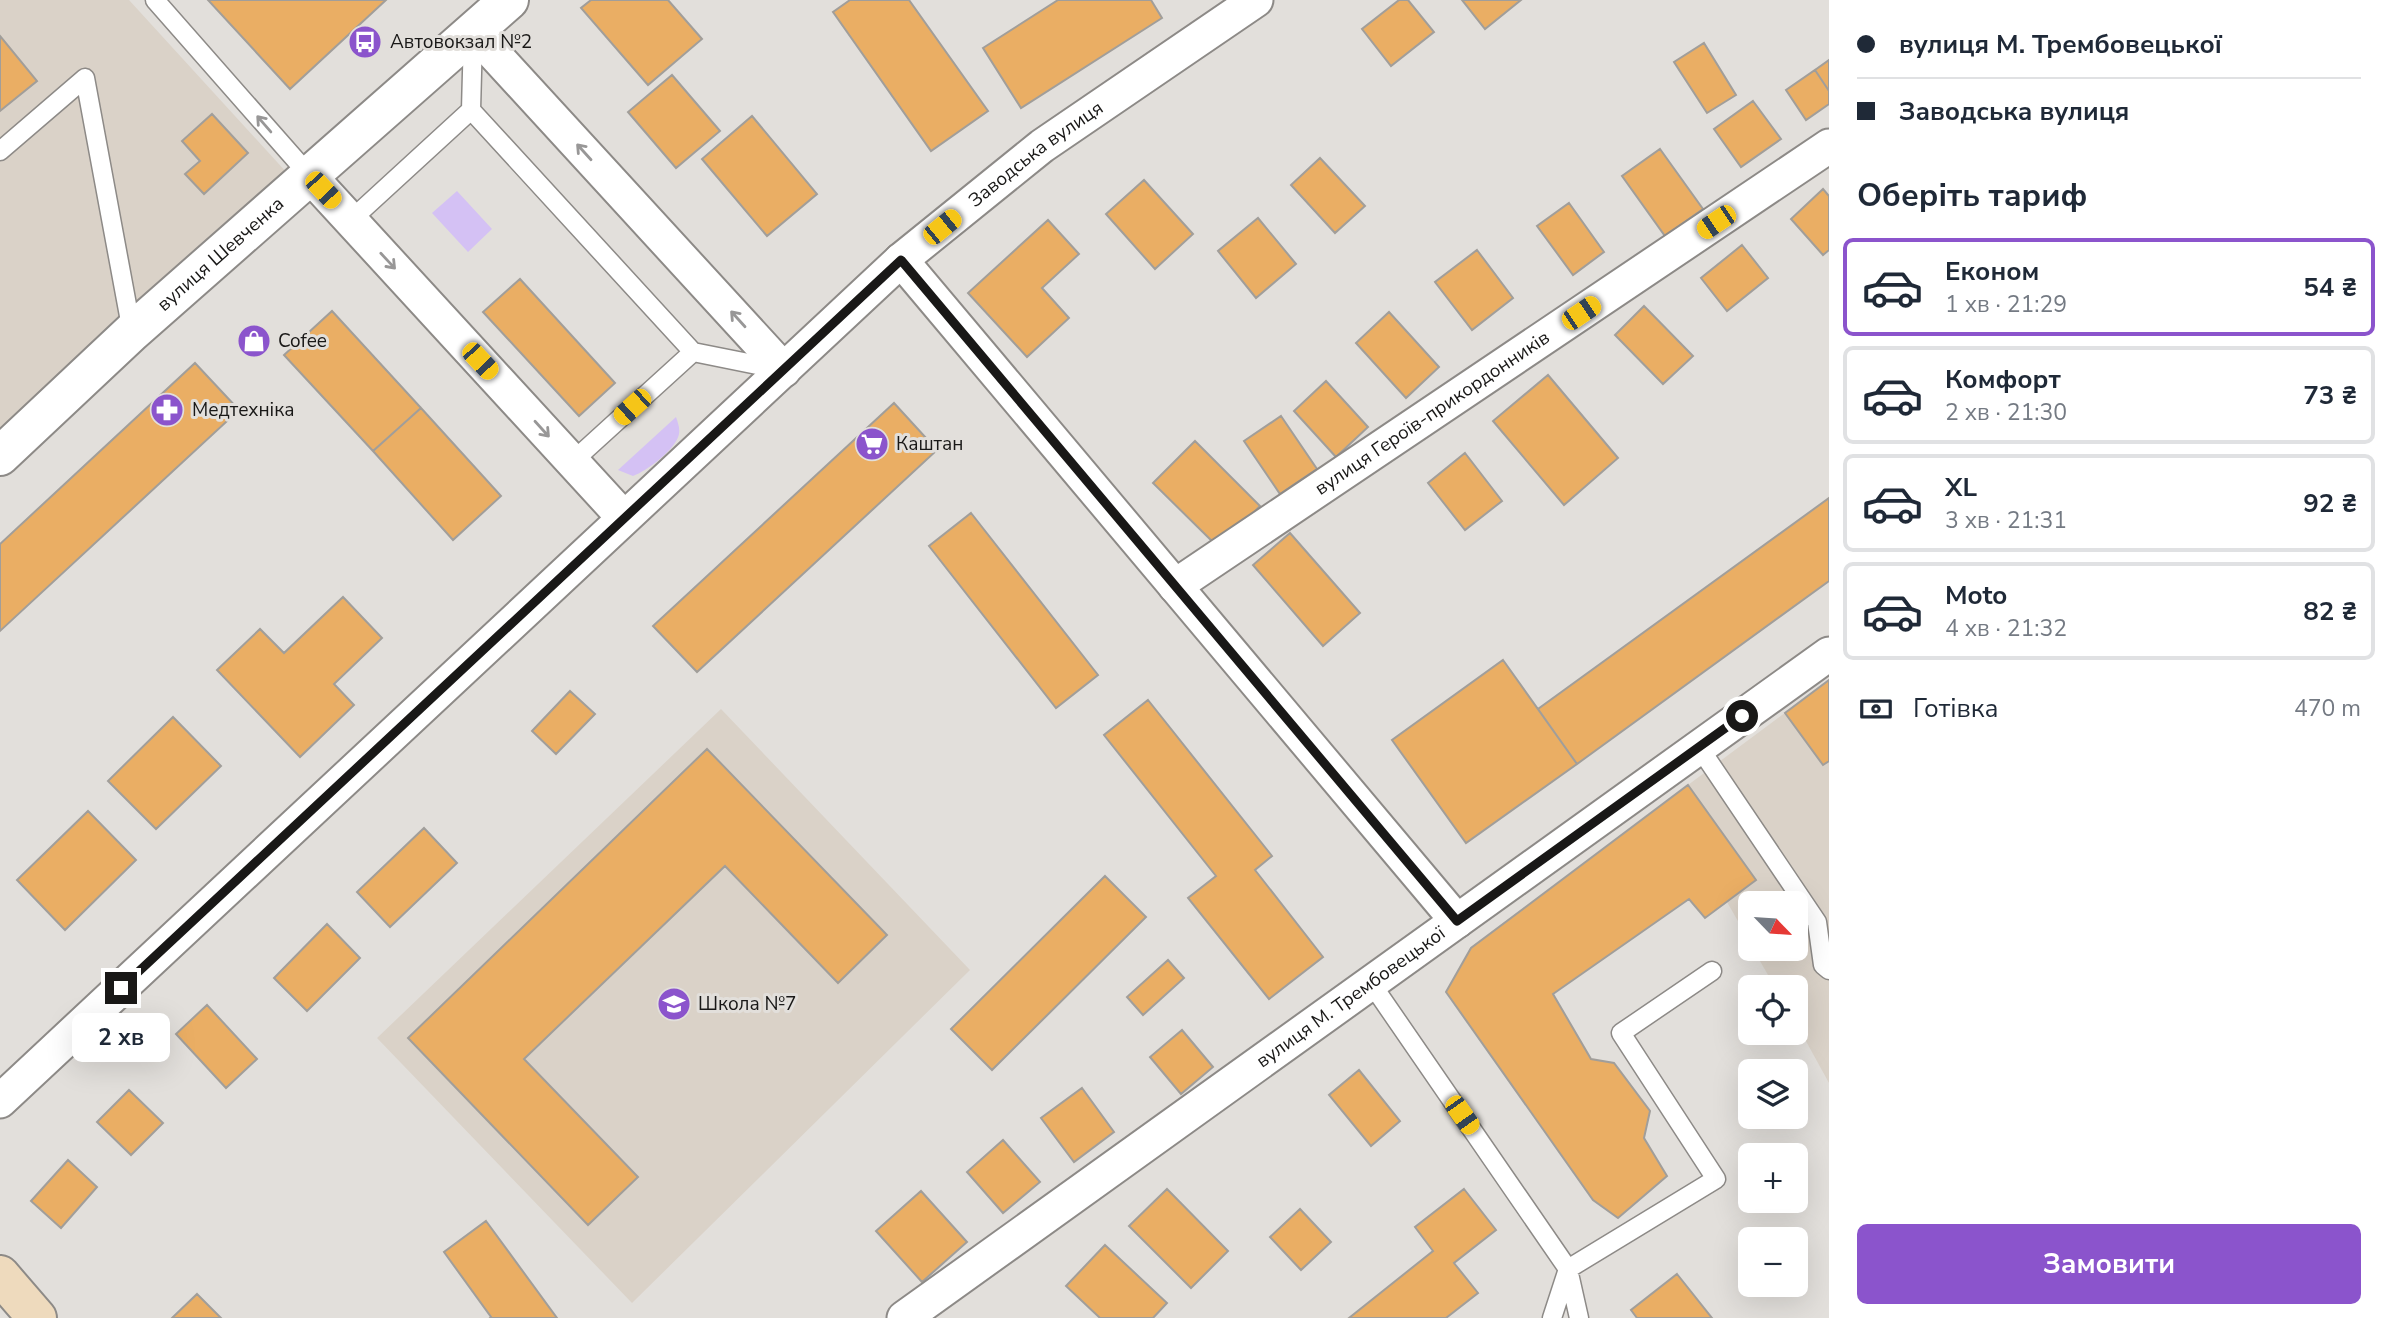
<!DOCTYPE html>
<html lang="uk">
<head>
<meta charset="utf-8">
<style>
  :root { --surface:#fff; --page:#f2f2f3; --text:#1f2937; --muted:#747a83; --line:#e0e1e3; --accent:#8b54cc }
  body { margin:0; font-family:"Nunito Sans",sans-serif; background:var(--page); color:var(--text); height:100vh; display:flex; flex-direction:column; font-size:26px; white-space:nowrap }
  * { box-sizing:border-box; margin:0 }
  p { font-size:23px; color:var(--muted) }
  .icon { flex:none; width:38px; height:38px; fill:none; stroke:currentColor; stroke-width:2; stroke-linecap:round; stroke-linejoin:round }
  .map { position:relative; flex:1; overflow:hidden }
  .side { display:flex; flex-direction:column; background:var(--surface); width:560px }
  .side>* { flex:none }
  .banner { display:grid; align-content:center; height:154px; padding:0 28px; background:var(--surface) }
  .needle { width:46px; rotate:115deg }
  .buttons { position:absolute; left:1738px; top:891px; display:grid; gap:14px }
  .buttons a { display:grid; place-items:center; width:70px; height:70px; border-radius:10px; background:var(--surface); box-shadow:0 7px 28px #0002; font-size:35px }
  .end { position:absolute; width:32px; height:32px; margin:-16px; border:9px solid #191817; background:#fff; box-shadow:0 0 0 4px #fff }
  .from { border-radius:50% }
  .bubble { position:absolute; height:49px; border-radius:10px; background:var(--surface); box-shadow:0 7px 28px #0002; font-size:23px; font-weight:700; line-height:49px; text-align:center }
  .car { position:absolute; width:21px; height:42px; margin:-21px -10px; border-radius:9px; box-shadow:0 0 5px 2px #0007; background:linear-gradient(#f5c518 24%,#345 0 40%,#f5c518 0 76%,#345 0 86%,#f5c518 0) }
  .banner b { display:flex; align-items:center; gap:24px; height:66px; font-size:26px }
  .banner b+b { border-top:2px solid var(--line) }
  .banner i { width:18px; height:18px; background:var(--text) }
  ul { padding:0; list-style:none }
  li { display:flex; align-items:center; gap:21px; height:98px; margin:0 14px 10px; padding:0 14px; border:4px solid var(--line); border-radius:10px }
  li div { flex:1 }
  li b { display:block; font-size:26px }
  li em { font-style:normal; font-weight:700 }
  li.current { border-color:var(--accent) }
  li>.icon { width:63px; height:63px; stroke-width:1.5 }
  h2 { padding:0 28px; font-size:32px; line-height:84px }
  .pay { display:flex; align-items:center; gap:18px; height:77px; padding:0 28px; font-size:26px }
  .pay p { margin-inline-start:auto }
  .action { display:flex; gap:14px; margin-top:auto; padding:14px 28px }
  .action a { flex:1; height:80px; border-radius:10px; background:var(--accent); color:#fff; font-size:28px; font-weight:700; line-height:80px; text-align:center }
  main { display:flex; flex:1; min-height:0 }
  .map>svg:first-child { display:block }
  .built { fill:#dad2c8 }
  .green { fill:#d4c1f4 }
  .building { fill:#eaae64; stroke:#a19e9a; stroke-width:2 }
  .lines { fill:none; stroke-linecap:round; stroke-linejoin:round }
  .service-casing { stroke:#8d8a87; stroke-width:21 }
  .minor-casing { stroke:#8d8a87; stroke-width:37 }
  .tertiary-casing { stroke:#8d8a87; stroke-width:42 }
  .secondary-casing { stroke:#8d8a87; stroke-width:42 }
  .service { stroke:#fff; stroke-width:18 }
  .minor { stroke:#fff; stroke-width:33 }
  .tertiary { stroke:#fff; stroke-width:38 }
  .secondary { stroke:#eedabd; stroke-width:38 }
  .oneway { stroke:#989797 }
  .route { stroke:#191817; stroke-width:9 }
  .labels { text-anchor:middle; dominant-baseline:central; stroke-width:6; stroke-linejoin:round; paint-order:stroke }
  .poi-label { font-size:19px; fill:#191817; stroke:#e2dfdb; text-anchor:start }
  .street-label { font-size:19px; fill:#191817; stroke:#e2dfdb }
</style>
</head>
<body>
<main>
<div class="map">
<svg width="1829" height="1318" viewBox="0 0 1829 1318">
  <rect width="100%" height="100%" fill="#e2dfdb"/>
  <path class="built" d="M0,0H129L288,174L0,437Z
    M1829,680V1083L1796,1023V987H1775L1753,949L1796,948V903H1750V942L1727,902L1755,880L1688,785Z
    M721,709L970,970L632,1303L377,1038Z"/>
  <path class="green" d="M457,191L492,229L468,252L432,213Z
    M676,417C678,423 680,428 679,434C676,449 647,471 633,476L618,470Z"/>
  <path class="building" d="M208,0H386L290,89Z
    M591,0H668L702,39L648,85L581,8Z
    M850,0H909L988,111L931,151L833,12Z
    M1058,0H1151L1162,18L1021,108L983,48Z
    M1399,0H1408L1434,32L1391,66L1362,29Z
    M1462,0H1521L1485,29Z
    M0,36L37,81L0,111Z
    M1704,43L1736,95L1707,113L1674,62Z
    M1829,60V91L1815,70Z
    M1815,70L1829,91V104L1806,120L1786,90Z
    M672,75L720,131L676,168L628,112Z
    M1753,101L1781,139L1741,167L1714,129Z
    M212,114L248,153L204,194L185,174L200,161L182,141Z
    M752,116L817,194L767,236L702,159Z
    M1660,149L1703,209L1665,236L1622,176Z
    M1320,158L1365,206L1335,233L1291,185Z
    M1144,180L1193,234L1155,269L1106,214Z
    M1823,189L1829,196V250L1823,255L1791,219Z
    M1569,203L1604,252L1573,275L1537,226Z
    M1258,218L1296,264L1256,298L1218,251Z
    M1048,220L1079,254L1042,288L1069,318L1027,357L968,293Z
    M1742,245L1768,278L1727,311L1701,278Z
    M1477,250L1513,298L1472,330L1435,282Z
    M520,279L615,383L579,416L483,312Z
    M1644,306L1693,356L1663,384L1615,335Z
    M332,311L421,408L373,451L284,355Z
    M1389,312L1439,367L1406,398L1356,343Z
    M195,363L239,410L0,631V544Z
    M1548,375L1618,458L1564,505L1493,421Z
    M1326,381L1368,427L1336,457L1294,411Z
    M894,403L937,450L697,672L653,626Z
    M421,408L501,496L453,540L373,451Z
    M1281,416L1317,469L1280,494L1244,441Z
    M1195,441L1260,506L1219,548L1153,483Z
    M1465,453L1502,501L1465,530L1428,483Z
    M1829,498V581L1577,764L1538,709Z
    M971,513L1098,675L1056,708L929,546Z
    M1290,533L1360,613L1323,646L1253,565Z
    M343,597L382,638L334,684L354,705L300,757L217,670L260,629L284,653Z
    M1503,660L1577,764L1466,843L1392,740Z
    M1829,680V761L1823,765L1785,713Z
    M570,691L595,714L556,754L532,731Z
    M1148,700L1272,856L1255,870L1323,957L1269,999L1188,898L1216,876L1104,735Z
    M173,717L221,766L156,829L108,781Z
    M707,749L887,935L838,983L725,866L524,1059L638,1177L588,1225L408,1038Z
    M1688,785L1756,880L1705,918L1689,899L1553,994L1591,1059L1614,1063L1650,1111L1644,1138L1667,1176L1618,1218L1593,1200L1446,992L1471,948Z
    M88,811L136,860L65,930L17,880Z
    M424,828L457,863L390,927L357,892Z
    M1105,876L1146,917L992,1070L951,1029Z
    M327,924L360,958L307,1011L274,978Z
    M1168,960L1184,978L1143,1015L1127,997Z
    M207,1005L257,1059L226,1088L176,1034Z
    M1182,1030L1213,1067L1181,1094L1150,1057Z
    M1359,1070L1400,1121L1371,1146L1329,1095Z
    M1082,1088L1114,1132L1074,1162L1041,1118Z
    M129,1090L163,1123L131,1155L97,1122Z
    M1003,1140L1040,1182L1003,1213L967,1172Z
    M68,1160L97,1187L61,1228L31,1201Z
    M1167,1189L1228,1251L1191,1288L1129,1226Z
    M1464,1189L1496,1230L1454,1263L1478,1293L1446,1318H1349L1433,1251L1415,1227Z
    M921,1191L967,1242L922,1282L876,1231Z
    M1300,1209L1331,1242L1301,1270L1270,1237Z
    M486,1221L557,1318H490L491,1317L444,1252Z
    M1105,1245L1167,1303L1153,1318H1100L1066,1286Z
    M1677,1274L1712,1318H1637L1631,1310Z
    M197,1294L221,1318H172Z"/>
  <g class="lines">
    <defs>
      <path id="service" d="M155,0L309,175
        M471,110L473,36
        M0,151L85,78L132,332
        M351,220L471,110L693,352L572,462
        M693,352L778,369
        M1699,747L1817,922L1823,965L1829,970
        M1371,983L1568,1269L1552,1318
        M1579,1318L1568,1269L1716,1179L1621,1033L1712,971"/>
      <g id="minor">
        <path d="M473,31L784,370"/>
        <path d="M309,175L624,518"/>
        <path d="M901,260L1457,921"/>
        <path id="s1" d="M1175,586L1829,146"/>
        <path id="s2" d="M0,1101L901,260L1042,146L1256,0"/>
        <path id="s3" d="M904,1318L1829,654"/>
      </g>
      <g id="tertiary">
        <path id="s4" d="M0,456L132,332L509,0"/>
      </g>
      <path id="secondary" d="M0,1275L37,1318"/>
    </defs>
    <use href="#service" class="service-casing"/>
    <use href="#minor" class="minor-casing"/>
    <use href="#tertiary" class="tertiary-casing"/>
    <use href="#secondary" class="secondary-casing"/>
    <use href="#service" class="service"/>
    <use href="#minor" class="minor"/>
    <use href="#tertiary" class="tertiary"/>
    <use href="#secondary" class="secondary"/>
  </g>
  <defs><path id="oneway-shaft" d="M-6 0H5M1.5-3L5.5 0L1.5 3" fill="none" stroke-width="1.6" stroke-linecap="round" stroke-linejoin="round" transform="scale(1.75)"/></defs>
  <g class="oneway">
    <use href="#oneway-shaft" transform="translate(264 124) rotate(-131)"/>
    <use href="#oneway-shaft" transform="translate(584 152) rotate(-132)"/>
    <use href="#oneway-shaft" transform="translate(388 261) rotate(47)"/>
    <use href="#oneway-shaft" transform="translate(738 319) rotate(-132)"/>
    <use href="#oneway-shaft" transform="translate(542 429) rotate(48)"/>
  </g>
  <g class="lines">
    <path class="route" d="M121,988L901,260L1457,921L1742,716"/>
  </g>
  <defs>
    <symbol id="bus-disc" viewBox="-11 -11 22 22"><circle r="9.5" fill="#8b54cc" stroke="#e2dfdb"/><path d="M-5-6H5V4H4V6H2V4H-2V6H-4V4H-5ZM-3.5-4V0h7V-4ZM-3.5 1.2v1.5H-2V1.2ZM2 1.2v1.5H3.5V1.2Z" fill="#fff"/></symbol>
    <symbol id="shop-disc" viewBox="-11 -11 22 22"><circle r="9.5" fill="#8b54cc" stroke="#e2dfdb"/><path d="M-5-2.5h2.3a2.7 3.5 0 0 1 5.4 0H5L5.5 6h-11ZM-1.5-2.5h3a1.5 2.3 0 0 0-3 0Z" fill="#fff"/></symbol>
    <symbol id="pharmacy-disc" viewBox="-11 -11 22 22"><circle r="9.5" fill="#8b54cc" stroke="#e2dfdb"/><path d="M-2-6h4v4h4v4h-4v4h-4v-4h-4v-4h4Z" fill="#fff"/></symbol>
    <symbol id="supermarket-disc" viewBox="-11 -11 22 22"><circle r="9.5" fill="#8b54cc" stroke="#e2dfdb"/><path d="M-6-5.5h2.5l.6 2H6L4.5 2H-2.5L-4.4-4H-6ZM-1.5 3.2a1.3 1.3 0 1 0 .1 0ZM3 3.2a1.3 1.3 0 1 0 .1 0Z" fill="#fff"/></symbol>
    <symbol id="school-disc" viewBox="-11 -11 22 22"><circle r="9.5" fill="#8b54cc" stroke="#e2dfdb"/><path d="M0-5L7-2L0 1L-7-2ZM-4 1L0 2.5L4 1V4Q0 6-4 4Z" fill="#fff"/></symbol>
  </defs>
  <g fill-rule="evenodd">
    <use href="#bus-disc" x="346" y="23" width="38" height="38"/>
    <use href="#shop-disc" x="235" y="322" width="38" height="38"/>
    <use href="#pharmacy-disc" x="148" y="391" width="38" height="38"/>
    <use href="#supermarket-disc" x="853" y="425" width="38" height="38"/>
    <use href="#school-disc" x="655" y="985" width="38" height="38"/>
  </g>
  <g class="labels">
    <g class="poi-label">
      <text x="390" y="42">Автовокзал №2</text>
      <text x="278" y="341">Cofee</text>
      <text x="192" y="410">Медтехніка</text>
      <text x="896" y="444">Каштан</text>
      <text x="698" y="1004">Школа №7</text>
    </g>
    <g class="street-label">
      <text stroke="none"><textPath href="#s2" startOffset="1404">Заводська вулиця</textPath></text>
      <text stroke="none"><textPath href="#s4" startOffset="299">вулиця Шевченка</textPath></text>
      <text stroke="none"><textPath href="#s1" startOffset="310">вулиця Героїв-прикордонників</textPath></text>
      <text stroke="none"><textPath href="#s3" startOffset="550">вулиця М. Трембовецької</textPath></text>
    </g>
  </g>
</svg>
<div class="buttons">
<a><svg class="needle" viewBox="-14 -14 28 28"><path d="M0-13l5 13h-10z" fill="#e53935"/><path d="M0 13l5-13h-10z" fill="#747a83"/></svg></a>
<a><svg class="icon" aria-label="locate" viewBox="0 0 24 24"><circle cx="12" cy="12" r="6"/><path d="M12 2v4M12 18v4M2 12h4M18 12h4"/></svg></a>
<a><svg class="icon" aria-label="layers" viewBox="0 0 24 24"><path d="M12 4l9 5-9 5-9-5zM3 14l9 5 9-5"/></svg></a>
<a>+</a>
<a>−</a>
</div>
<i class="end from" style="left:1742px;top:716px"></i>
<i class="end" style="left:121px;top:988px"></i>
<div class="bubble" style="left:72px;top:1013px;width:98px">2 хв</div>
<i class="car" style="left:323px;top:190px;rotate:137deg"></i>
<i class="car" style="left:1716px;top:222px;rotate:236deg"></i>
<i class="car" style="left:942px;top:227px;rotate:51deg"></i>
<i class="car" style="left:1581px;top:313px;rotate:56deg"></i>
<i class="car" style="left:480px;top:361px;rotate:137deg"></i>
<i class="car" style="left:632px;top:407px;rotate:228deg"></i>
<i class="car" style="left:1462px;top:1115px;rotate:145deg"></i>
</div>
<section class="side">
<div class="banner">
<b><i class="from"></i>вулиця М. Трембовецької</b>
<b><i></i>Заводська вулиця</b>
</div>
<h2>Оберіть тариф</h2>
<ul>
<li class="current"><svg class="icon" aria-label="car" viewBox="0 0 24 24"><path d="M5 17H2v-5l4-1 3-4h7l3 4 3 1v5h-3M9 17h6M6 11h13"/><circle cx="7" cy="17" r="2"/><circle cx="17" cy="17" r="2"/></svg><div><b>Економ</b><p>1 хв · 21:29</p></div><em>54 ₴</em></li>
<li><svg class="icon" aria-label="car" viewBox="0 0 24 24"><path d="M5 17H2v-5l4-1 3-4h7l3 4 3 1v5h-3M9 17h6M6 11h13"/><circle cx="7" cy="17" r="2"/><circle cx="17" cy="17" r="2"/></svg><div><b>Комфорт</b><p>2 хв · 21:30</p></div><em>73 ₴</em></li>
<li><svg class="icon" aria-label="car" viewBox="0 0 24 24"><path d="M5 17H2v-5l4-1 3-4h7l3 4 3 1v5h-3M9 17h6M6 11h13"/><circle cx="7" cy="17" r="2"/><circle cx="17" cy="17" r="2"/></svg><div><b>XL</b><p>3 хв · 21:31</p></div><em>92 ₴</em></li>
<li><svg class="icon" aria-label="car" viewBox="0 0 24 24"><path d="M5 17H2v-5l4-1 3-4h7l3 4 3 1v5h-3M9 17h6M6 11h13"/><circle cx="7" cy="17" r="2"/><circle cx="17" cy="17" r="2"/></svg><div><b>Moto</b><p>4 хв · 21:32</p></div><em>82 ₴</em></li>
</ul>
<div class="pay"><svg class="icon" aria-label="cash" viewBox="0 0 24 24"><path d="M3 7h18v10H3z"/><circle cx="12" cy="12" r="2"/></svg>Готівка<p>470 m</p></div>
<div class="action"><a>Замовити</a></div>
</section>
</main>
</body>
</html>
